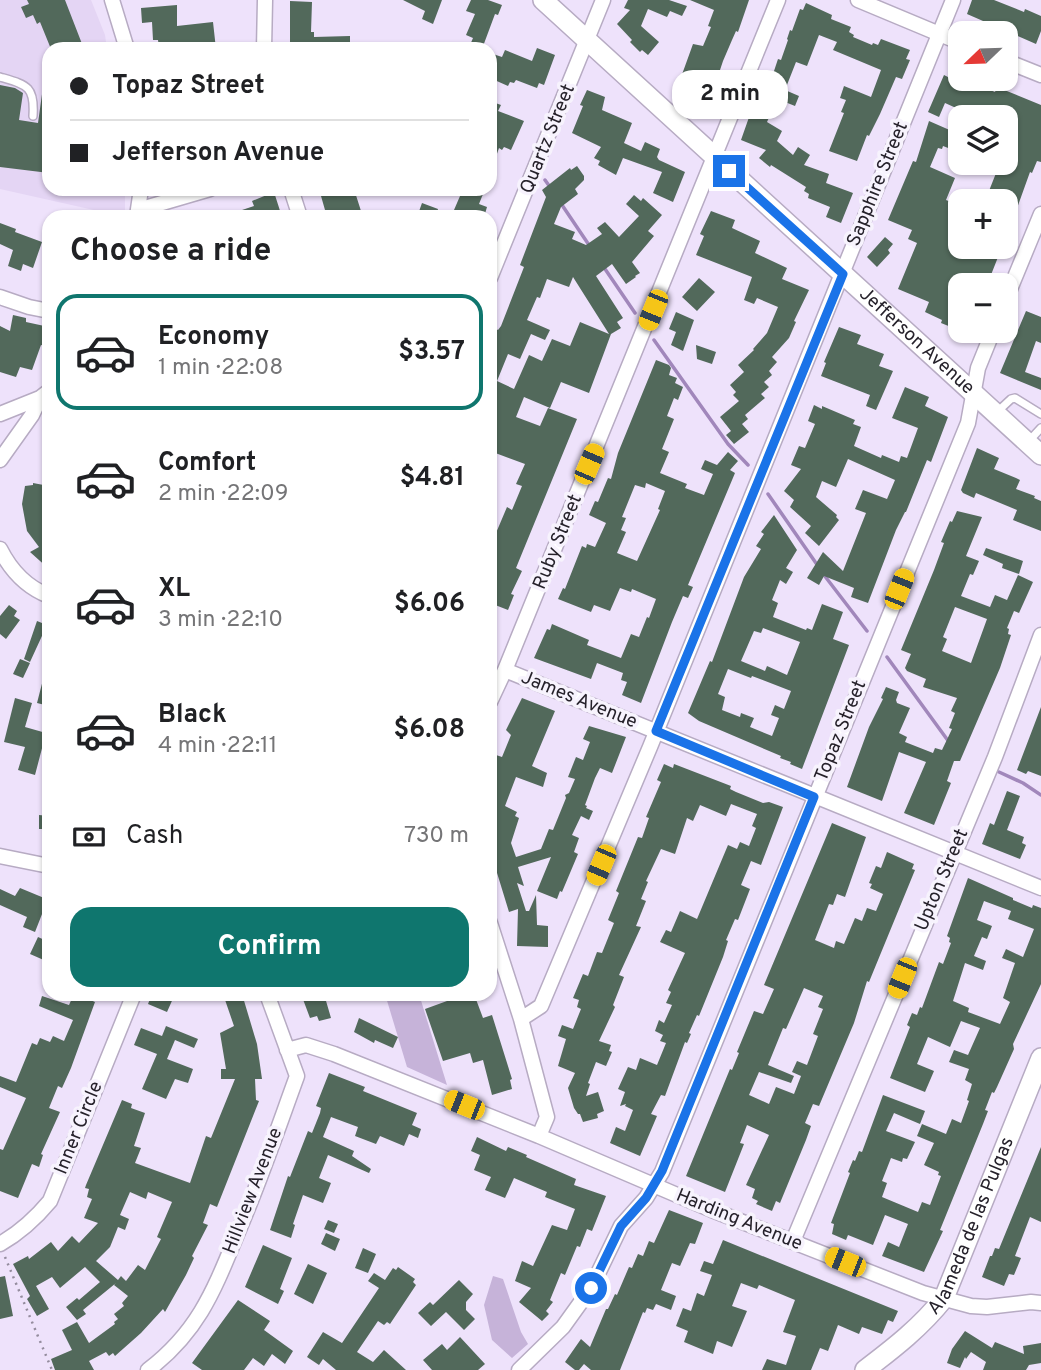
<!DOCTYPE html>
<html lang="en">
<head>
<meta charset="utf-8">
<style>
  :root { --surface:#fff; --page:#f6f6f6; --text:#202124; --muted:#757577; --line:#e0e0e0; --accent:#0f766e }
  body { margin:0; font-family:Overpass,sans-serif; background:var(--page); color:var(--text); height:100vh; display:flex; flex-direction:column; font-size:26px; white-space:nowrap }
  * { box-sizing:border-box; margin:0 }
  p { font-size:23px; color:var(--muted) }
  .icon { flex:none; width:38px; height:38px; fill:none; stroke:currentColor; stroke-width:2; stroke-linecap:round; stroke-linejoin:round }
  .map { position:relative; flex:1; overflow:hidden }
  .details { position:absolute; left:42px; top:210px; width:455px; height:791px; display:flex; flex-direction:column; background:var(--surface); border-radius:21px; box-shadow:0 2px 5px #0004 }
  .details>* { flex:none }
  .hud { position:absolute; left:42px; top:42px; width:455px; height:154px; border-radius:21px; box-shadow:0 2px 5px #0004; display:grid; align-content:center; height:154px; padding:0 28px; background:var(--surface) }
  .needle { width:46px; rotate:247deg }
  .controls { position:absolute; left:948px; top:21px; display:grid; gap:14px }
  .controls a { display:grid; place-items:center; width:70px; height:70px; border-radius:14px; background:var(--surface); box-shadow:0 2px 5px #0004; font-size:35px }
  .end { position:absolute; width:32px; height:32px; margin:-16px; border:9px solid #1a73e8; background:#fff; box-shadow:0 0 0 4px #fff }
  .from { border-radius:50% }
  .bubble { position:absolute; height:49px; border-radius:21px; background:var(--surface); box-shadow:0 2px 5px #0004; font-size:23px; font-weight:700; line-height:49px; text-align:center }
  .car { position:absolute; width:21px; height:42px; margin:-21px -10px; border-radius:9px; box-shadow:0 0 5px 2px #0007; background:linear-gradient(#f5c518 24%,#345 0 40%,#f5c518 0 76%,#345 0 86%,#f5c518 0) }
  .hud b { display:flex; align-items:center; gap:24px; height:66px; font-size:26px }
  .hud b+b { border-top:2px solid var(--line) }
  .hud i { width:18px; height:18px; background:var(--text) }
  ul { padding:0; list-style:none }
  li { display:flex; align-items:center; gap:21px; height:116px; margin:0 14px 10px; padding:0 14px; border:4px solid transparent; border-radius:21px }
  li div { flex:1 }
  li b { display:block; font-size:26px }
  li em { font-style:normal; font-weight:700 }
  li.current { border-color:var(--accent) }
  li>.icon { width:63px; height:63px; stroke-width:1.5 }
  h2 { padding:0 28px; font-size:32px; line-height:84px }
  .pay { display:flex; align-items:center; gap:18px; height:77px; padding:0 28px; font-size:26px }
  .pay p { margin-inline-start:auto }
  .cta { display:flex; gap:14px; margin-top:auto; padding:14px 28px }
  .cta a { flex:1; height:80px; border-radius:21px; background:var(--accent); color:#fff; font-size:28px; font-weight:700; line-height:80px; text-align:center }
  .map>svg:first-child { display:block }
  .built { fill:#e4d5f4 }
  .green { fill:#c6b3d9 }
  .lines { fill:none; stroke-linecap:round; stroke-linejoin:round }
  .stream { stroke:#a187bb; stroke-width:3.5 }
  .building { fill:#52695b; fill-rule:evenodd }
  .lane-casing { stroke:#b7abc3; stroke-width:10 }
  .street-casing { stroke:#b7abc3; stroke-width:17 }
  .secondary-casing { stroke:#b7abc3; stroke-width:22 }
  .path { stroke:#948c9e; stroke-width:2.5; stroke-dasharray:2 5; stroke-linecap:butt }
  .lane { stroke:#fff; stroke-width:7 }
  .street { stroke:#fff; stroke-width:14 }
  .secondary { stroke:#fff; stroke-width:19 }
  .route { stroke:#1a73e8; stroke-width:9 }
  .labels { text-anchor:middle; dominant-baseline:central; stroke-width:7; stroke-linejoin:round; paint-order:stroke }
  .street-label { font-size:19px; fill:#26222b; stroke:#f7f3fd }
</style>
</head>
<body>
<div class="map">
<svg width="1041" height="1370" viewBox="0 0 1041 1370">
  <rect width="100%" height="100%" fill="#eee2fb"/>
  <path class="built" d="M0,0H91L105,35L107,49H49V189H125V217L0,189Z"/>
  <path class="green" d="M385,994H419L447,1085L407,1067Z
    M493,1276L503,1279L521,1332L528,1344L512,1358L492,1340L484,1305Z"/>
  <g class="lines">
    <path class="stream" d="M545,180L550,187
      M560,202L591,248
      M603,266L635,313
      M654,340L728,444L748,465
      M768,494L818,566
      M824,575L867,631
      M887,657L949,742
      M999,772L1023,783L1041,795"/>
  </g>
  <path class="building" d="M27,0H65L84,49H51L40,22L37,24L33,15L26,18L21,7L29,4Z
    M403,0H442L433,24L422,19L425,11Z
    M471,0H488L502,5L498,15L495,14L482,49L470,45L473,38L466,35L475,14L466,11Z
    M628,0H669L687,6L682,16L670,11L667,17L648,9L641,26L659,42L648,55L642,50L640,52L630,42L632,40L617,24L630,10L624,8Z
    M690,0H749L738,32L736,31L732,40L723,61L717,79L722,81L714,104L692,94L695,86L680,80L693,44L703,46L711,27L708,26L714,10Z
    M972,0H994L1024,12L1025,9L1041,16V31L1036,44L967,14Z
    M290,1L312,2L311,32H314V37L350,36V47H344V49L290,47Z
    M806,3L832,15L831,19L851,27L849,32L854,35L853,37L872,45L873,43L878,45L881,39L910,50L906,59L910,60L902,79L896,77L880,114L869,136L867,135L857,161L829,151L844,113L841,112L846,100L840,98L844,86L871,97L881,70L833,50L837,42L819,35L807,66L796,62L785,90L799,96L795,106L785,102L783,109L774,106L767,122L782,131L777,141L793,155L798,147L810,155L804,165L829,174L826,183L853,193L841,223L826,217L830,207L808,198L809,194L804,191L806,187L771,165L770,167L759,158L766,150L741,140L754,103L762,107L778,59L781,60L788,40L787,39L790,30L792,31L800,9L803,10Z
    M177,5V26L213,22L216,49H200L199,42L159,47L158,40H153L152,22L142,23L141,8Z
    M537,48L555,55L544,85L539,83L537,88L516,80L514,83L510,82L508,86L490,78V53L502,57L505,50L532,61Z
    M944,75L950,78L951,75L960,79H977L975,84L995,92L997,87L1041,105V162L1037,161L1032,173L1030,172L1007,236L1006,201H985L1000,163H1006V117H976L945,103L939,117L928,112Z
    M0,85L15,88L23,93L19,120L38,123L43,87L49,88V173L0,167Z
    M587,90L605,97L602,110L632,123L624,143L641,151L645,142L660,149L657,157L659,160L685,172L673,202L653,193L662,172L623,158L616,175L598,165L600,161L594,158L601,147L572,133L583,106L580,105Z
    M490,101L501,105L498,111L524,121L511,150L504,147L502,150L499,148L491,171L490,139L495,126L493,125L490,130Z
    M929,121L961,135V153L943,146L942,149L938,148L930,167L955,178L946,200L961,206V247H1002L987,285H961V331L941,323L942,320L925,312L929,302L898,289L917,243L908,239L912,230L888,220L913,161L916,162Z
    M577,166L584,176V180L575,189L578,194L561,207L554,224L575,232L572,239L586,245L602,234L597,228L605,222L619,237L639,216L626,204L634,195L641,201L643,198L662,215L648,231L654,236L632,262L640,273L635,276L636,277L626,284L612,264L596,276L623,318L617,322L621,328L611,334L589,393L561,382L550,408L524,397L516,417L540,426L548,408L577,419L516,568L522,571L511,594L514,595L508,610L490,603V530L496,533L507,507L512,510L522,486L516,484L525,464L490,451V351L493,343L490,342L496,329L498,330L501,326L524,267L520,265L546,197L542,190L570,168L571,170ZM573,277L609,334L580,322L570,346L552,339L542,361L529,355L514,389L497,381L508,354L520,359L531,334L545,340L550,330L527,320L537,297L540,298L547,279L569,287Z
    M319,189H354L361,211L355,213L357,217H327Z
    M463,189H485L479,204L487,207L484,217H451Z
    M274,192L282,217H227V215L254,206L252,201Z
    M422,203L438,209L436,217H417Z
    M711,211L735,220L732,228L760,241L755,253L787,268L782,279L809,290L794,321L796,322L789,338L772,357L777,362L769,371L772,375L764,382L769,387L761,394L765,398L745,415L748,419L742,424L749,432L734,444L726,435L731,431L720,417L739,401L733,395L736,392L730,385L744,372L738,365L754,350L753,349L767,333L778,307L757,298L754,304L744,300L752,277L696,255L704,236L700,234Z
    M0,223L16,229L15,232L42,242L33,268L23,264L21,271L8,266L13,250L0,244Z
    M885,237L893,244L888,250L890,253L877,267L867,257Z
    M699,278L715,292L697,311L682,297Z
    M1026,311L1041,317V343L1036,341L1025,372L1041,378V390L1000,373Z
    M676,312L694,320L683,351L671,345L676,332L669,329Z
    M13,315L26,318V322L49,327V347L41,345L32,370L20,367L16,377L0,372V326L10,331Z
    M839,327L861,335L857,344L884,354L879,366L893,371L876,410L866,406L870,395L821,376L826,363L824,362Z
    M696,345L716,352L712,364L697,359Z
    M656,360L669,365L671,368L669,375L677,378L675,383L683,387L678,400L674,398L667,416L674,419L662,449L669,452L660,473L687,484L685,488L704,495L713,474L701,469L705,460L717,465L728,452L738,461L730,470L735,473L688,585L693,587L688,598L683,596L672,622L641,703L622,695L627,682L621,680L623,673L597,663L591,679L534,658L547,629L550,630L552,624L589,640L587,645L621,658L631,634L639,637L647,617L649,618L656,599L632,589L631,592L620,588L610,611L594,605L591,612L558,599L563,588L565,589L582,546L586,548L587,544L595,547L606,523L589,515L595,501L598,502L608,478L611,479L618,453ZM646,483L665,491L658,509L660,510L637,561L617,553L626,532L621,530L626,518L622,517L635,485L645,488Z
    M905,387L929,397L925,406L948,417L931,462L927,460L906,512H905L896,530L868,603L851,597L854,588L824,576L819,585L807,578L823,552L843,571L866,513L855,509L863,490L887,499L895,480L848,459L836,487L822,481L816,497L837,515L836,517L839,520L819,546L805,533L811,526L790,507L794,500L784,491L801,469L791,465L799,446L805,448L815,424L808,421L814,405L822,409V406L855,420L853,424L861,427L854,446L881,458L882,455L899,462L901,456L907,458L918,428L892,418Z
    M977,448L999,458L994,469L1016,478L1020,480L1016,489L1035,496L1034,498L1041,501V531L1013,520L1017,510L976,493L974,498L963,493L961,490Z
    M33,483L49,486V569L30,552L39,547L27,531L22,504L25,486L33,485Z
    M957,511L982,517L966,556L979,561L973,575L970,574L961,596L990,607L995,595L1007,600L1018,575L1033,582L1019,613L1014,611L1007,628L1009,629L1008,634L1011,635L1000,668L960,761H954L947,781L951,783L934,825L904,813L926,762L899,752L882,801L847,787L869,727L883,699L881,698L886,687L899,692L896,700L897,703L910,708L899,733L907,737L905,742L933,753L935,748L942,750L952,729L949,728L955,713L951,711L957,698L923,687L926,679L907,671L905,668L911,654L901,650L934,570L944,543L941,542L950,521L952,522ZM955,607L987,619L971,663L942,651L947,639L943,637Z
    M774,515L797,550L786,568L793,572L786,584L780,580L772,600L778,603L773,617L806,630L807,628L812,630L822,604L843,612L833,639L849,645L802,769L790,764L791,762L780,758L781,756L699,721L688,713L710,661L712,662L744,577L761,549L756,546L764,534L761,532ZM763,628L800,642L787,675L767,666L765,671L741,661L754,631L761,633ZM728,669L751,678L752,676L791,691L784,709L775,705L771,715L779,718L772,736L750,727L754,718L741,713L740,717L722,710L725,697L718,694Z
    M986,548L1023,561L1019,574L1002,568L1003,564L983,555Z
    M9,605L17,611L14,616L20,620L6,639L0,634V616Z
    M37,621L47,625L30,662L24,659Z
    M20,659L30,663L23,678L13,674Z
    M46,668H49V706L37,703Z
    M15,698L32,703L25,727L46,733L35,775L18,770L25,747L4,742Z
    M522,698L555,711L532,766L547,773L543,787L516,777L505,806L517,812L515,816L519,818L511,843L516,857L541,849L549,829L553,830L566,798L565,795L569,793L575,779L568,777L576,757L583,760L590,742L583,739L589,726L626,737L612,773L600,768L595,778L585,805L587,806L586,808L593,811L589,820L581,816L572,835L579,838L574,852L578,854L562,892L560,891L557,899L537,891L551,857L518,867L524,886L517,883L526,911H529L536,895L537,925L548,926V947L517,946L518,909L509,912L490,850V808L495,797L490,795V771L496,755L502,757L511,735L506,730Z
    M1041,707V776L1028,771L1026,774L1017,770Z
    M664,764L673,768L674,764L731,786L730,789L736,792L763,803L769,802L783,807L761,865L751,861L741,885L750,889L738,920L735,919L726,940L728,941L723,957L699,1016L697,1015L689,1033L691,1034L687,1043L685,1042L665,1096L661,1095L651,1114L657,1116L640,1156L610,1143L616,1127L625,1131L633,1110L625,1106L626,1104L620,1106L625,1092L618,1089L628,1067L636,1070L640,1058L657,1065L666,1043L660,1041L663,1035L655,1031L659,1020L664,1023L672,1005L666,1003L671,992L668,990L685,953L660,942L666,930L671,932L680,911L697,919L728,845L737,849L740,842L749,846L756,828L752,826L757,814L731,804L726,816L700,805L693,821L687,818L675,854L661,849L646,881L648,882L641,899L646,901L636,926L641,927L619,975L624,977L613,1005L615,1007L599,1041L611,1045L609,1051L612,1052L606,1066L596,1062L588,1083L590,1084L586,1096L598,1092L604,1111L597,1114L598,1118L583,1122L580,1114H578L574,1108L568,1088L575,1073L558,1066L566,1039L558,1036L562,1025L573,1029L581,1009L577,1007L579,1000L573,998L583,974L588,976L597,952L602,953L614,923L608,920L619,893L616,891L638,837L642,838L649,818L646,817L661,782L657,780Z
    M1007,791L1020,796L1007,830L1024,837L1022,843L1026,845L1020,859L982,844L990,823L994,825Z
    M39,815L49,816V829H39Z
    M832,823L866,837L845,897L837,894L833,905L829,904L815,940L834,948L836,941L844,944L855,918L862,921L867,908L876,911L883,894L870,888L872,884L869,883L876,866L881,868L887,852L914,864L912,869L915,870L869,982L867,981L854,1023L819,1106L813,1104L805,1123L811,1126L806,1140L780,1203L776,1201L772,1211L756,1204L758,1201L752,1198L755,1189L746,1185L769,1135L747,1125L740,1143L744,1144L725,1192L686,1176L730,1069L732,1070L739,1053L737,1052L754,1011L763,1014L774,989L764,985ZM804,988L823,996L818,1007L823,1009L813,1034L818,1036L807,1065L797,1061L792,1072L801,1076L794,1094L776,1087L769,1104L749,1095L759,1072L791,1083L794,1076L768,1065L783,1028L786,1029Z
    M968,878L1013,898V900L1032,908L1033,905L1041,908V984L1013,1044L1014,1049L997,1087L994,1093L992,1092L985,1110L988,1111L983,1124L940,1230L943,1231L924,1272L882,1256L888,1242L899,1247L908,1224L885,1215L873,1245L848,1235L846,1240L832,1234L834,1224L831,1223L850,1173L848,1172L853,1160L855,1161L859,1151L862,1152L883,1095L925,1111L920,1124L894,1113L886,1131L915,1142L907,1159L903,1158L902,1162L891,1158L882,1181L887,1183L882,1197L918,1212L922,1202L930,1205L941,1176L938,1175L939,1172L924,1165L934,1143L917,1136L922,1124L946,1134L952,1119L961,1123L969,1101L967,1100L972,1084L965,1080L969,1069L949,1062L954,1050L968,1055L980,1028L961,1021L950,1047L928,1037L917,1064L934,1071L925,1092L890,1078L910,1027L907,1025L912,1013L917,1015L920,1007L922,1008L939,962L943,964L951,943L949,942L950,938L947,936ZM984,901L1011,911L1008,919L1034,929L1023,957L1006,949L1002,958L1015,963L1003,998L1010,1002L1000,1024L968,1012L969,1008L953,1001L965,963L983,970L986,961L974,956L982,937L987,939L992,926L977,920Z
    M20,888L49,900V911L44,909L35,932L23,927L27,917L0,905V889L15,896Z
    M38,937L49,942V954L46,961L30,954Z
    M74,994H90L88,999L95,1002L71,1068L62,1088L58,1086L49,1108L60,1112L41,1154L43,1155L39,1167L32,1164L18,1198L0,1191V1149L3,1150L26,1098L0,1087V1076L16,1082L32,1043L37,1045L40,1038L50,1042L53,1036L64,1041L73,1020L39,1006L42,996L69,1005Z
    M152,994H175L167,1012L148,1004Z
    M223,994H242L257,1044L262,1079H255L256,1100L259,1101L217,1207L210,1204L203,1223L208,1225L192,1256L194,1258L186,1275L165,1312L163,1309L141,1333L115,1356L113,1353L109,1356L106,1352L89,1361L94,1370H55L51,1359L72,1350L62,1330L77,1322L89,1343L115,1324L114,1322L118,1319L114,1314L124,1306L122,1303L128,1296L114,1285L116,1283L83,1310L86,1314L77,1320L66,1307L77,1298L79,1300L100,1282L85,1267L60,1288L52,1277L36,1286L49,1309L37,1316L27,1299L30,1296L13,1264L28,1256L29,1259L51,1242L58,1251L72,1236L79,1243L98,1223L84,1218L92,1199L87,1197L89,1189L85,1188L86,1185L122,1100L132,1104L131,1108L145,1113L134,1146L141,1148L135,1163L190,1183L206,1136L211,1138L235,1079H221V1069H226L220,1033L234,1026ZM130,1192L146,1199L148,1192L172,1202L157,1237L161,1239L145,1270L138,1265L126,1281L121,1276L118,1280L96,1261L110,1247L118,1227L125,1230L129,1219L120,1215Z
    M301,994H324L331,1018L319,1021L317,1016L310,1018Z
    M444,994H474L483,1018L492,1015L512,1079L510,1080L512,1089L492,1095L483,1060L473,1063L470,1053L443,1061L425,1009L447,1001Z
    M359,1018L398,1037L393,1048L375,1040L374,1043L354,1032Z
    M166,1026L198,1039L194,1048L175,1040L167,1059L193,1069L188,1083L175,1079L166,1099L142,1089L157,1054L134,1045L141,1028L162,1036Z
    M329,1073L365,1087L363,1091L417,1113L412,1125L421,1129L418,1138L409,1134L404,1146L380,1136L376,1144L355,1136L358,1127L331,1117L323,1137L354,1151L352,1156L371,1169L369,1173L328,1155L319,1178L331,1183L323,1203L303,1195L293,1224L295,1225L291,1238L270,1230L288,1176L290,1177L308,1131L312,1133L320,1113L321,1108L316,1106Z
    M477,1137L506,1151L508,1147L527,1155L526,1157L576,1179L574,1185L606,1196L592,1231L587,1229L580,1247L577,1246L565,1275L561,1273L550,1300L553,1302L546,1311L549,1314L542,1321L519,1302L531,1288L515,1281L522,1261L533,1266L552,1225L567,1230L575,1209L545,1197L547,1192L514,1178L505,1198L485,1190L491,1177L474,1170L480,1155L471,1151Z
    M1041,1147V1222L1030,1217L1015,1256L1021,1258L1014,1275L1009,1274L1004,1286L982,1277L990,1256H992L995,1248L999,1249Z
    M669,1210L703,1223L695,1244L690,1243L680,1266L672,1263L661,1290L676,1296L671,1310L656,1304L653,1310L647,1308L645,1313L643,1312L620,1370H591L584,1364L579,1370H575L565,1362L581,1339L590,1347L606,1309H608L615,1294L617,1295L629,1267L632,1268L638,1254L643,1256L649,1241L654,1243Z
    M328,1220L338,1224L334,1233L324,1229Z
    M326,1233L340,1239L335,1251L321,1244Z
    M723,1240L898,1311L893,1322L888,1320L882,1334L862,1327L859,1334L838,1325L828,1351L820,1348L811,1370H762L767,1359L786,1365L796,1336L783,1332L795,1300L759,1285L757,1289L741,1283L732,1306L747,1311L732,1347L717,1341L713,1354L684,1342L688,1331L676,1326L683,1308L691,1311L697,1293L704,1296L712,1275L700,1271L704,1261L713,1264Z
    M263,1245L292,1258L280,1289L284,1291L278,1304L245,1287Z
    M363,1248L376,1254L368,1273L355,1268Z
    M308,1264L327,1273L313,1304L294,1294Z
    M398,1267L415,1279L413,1282L416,1285L390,1324L387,1322L384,1325L378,1321L357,1352L373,1362L384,1350L406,1370H336L323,1359L319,1365L307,1357L323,1332L342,1343L379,1288L368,1281L374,1273L385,1280L393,1268L396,1270Z
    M5,1276L13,1316L0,1319V1277Z
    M459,1280L473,1294L466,1302V1310L475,1319L464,1330L446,1312L431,1326L418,1313L430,1302L433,1305Z
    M238,1300L270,1321L264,1330L293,1351L285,1364L272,1354L264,1366L253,1358L244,1370H202L192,1363Z
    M965,1331L992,1348L995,1342L1024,1354L1023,1346L1041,1343V1363L1029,1365L1026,1370H983L986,1362L971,1352L966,1359L965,1357L960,1368L947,1363L952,1349Z
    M460,1337L485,1364L478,1370H432L423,1360L442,1344L447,1350Z"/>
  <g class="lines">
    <defs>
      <path id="lane" d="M0,77C27,85 35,86 33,116
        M996,413L1011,399L1015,398L1041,414
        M1028,442L1041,428"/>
      <path id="street" d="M112,0L127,49
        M858,0L961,43
        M264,49L265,0
        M1006,61L1041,75
        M291,189L300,217
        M138,210L210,189
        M137,216L141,189
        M490,278L603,0
        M0,297L29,307L49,311
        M1006,299L1041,214
        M0,414L40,398L49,391
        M0,460L32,415L40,398
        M0,549C11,571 26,587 49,596
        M505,670L1041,888
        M490,702L505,670L778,0
        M0,856L49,866
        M490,923L521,1019L547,1117L539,1136
        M521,1019L541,1006L650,747L953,0
        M287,1050L306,1045L334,1054L539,1136L712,1210L923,1293L971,1306L987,1307L1031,1302L1041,1303
        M793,1241L995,757L1041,635
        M0,1244C21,1232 35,1219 50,1201L134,994
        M148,1370C199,1331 214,1290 238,1232C260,1181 278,1128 297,1076L267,994
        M519,1370L563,1327L591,1288L621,1226L646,1198L662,1172L968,423L978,368L993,331"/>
      <g id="secondary">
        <path id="s1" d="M543,0L1041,455"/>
        <path id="s2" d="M865,1370C894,1348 921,1327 944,1298L1041,1058"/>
      </g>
    </defs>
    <use href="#lane" class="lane-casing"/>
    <use href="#street" class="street-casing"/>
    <use href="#secondary" class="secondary-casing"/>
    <path class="path" d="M5,1257L52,1370"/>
    <use href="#lane" class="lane"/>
    <use href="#street" class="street"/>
    <use href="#secondary" class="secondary"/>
  </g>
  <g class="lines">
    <path class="route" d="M591,1288L621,1226L646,1198L662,1171L814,797L656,731L843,274L729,171"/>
  </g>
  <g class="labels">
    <g class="street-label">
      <text transform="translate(548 139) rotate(-68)">Quartz Street</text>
      <text transform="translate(878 184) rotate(-68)">Sapphire Street</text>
      <text stroke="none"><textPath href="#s1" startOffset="506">Jefferson Avenue</textPath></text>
      <text transform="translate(558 542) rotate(-68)">Ruby Street</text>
      <text transform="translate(579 700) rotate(22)">James Avenue</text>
      <text transform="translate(841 731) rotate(-68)">Topaz Street</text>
      <text transform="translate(942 880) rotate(-67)">Upton Street</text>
      <text transform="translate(79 1128) rotate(-68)">Inner Circle</text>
      <text transform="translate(253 1191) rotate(-69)">Hillview Avenue</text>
      <text transform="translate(739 1220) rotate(22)">Harding Avenue</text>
      <text stroke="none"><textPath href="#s2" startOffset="184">Alameda de las Pulgas</textPath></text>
    </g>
  </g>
</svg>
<div class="controls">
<a><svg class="needle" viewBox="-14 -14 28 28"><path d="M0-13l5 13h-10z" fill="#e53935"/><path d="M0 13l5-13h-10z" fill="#757577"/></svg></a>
<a><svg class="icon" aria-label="layers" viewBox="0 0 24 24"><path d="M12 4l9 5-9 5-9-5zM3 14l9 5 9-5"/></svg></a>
<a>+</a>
<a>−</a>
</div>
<i class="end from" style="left:591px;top:1288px"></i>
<i class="end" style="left:729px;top:171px"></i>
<div class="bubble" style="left:672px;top:70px;width:116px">2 min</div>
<i class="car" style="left:653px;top:310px;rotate:202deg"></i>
<i class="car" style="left:589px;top:464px;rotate:23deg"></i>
<i class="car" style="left:899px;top:589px;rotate:22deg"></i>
<i class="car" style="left:601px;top:865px;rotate:203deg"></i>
<i class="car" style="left:902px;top:978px;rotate:202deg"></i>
<i class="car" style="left:464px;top:1105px;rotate:292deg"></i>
<i class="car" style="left:845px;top:1262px;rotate:292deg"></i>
<div class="hud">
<b><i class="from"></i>Topaz Street</b>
<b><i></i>Jefferson Avenue</b>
</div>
<section class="details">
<h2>Choose a ride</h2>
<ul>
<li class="current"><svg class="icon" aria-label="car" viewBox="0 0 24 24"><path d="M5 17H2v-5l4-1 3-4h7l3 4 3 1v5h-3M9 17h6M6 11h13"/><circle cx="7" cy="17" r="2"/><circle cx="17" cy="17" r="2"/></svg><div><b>Economy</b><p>1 min · 22:08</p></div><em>$3.57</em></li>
<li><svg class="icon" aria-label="car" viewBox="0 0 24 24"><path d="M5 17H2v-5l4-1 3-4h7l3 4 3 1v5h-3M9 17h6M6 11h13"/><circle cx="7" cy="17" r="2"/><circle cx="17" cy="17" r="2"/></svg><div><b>Comfort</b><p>2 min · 22:09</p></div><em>$4.81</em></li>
<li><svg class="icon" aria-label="car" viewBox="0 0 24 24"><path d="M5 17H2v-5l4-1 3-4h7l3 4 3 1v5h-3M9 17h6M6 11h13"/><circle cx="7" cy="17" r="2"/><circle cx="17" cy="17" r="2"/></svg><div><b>XL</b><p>3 min · 22:10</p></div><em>$6.06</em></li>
<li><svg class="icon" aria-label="car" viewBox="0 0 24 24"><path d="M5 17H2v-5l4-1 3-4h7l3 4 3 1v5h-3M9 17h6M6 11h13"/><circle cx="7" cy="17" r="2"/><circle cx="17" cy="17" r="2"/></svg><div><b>Black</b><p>4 min · 22:11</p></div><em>$6.08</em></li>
</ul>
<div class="pay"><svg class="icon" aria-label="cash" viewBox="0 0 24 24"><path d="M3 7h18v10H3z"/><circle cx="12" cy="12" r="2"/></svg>Cash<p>730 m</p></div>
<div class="cta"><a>Confirm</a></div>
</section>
</div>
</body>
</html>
